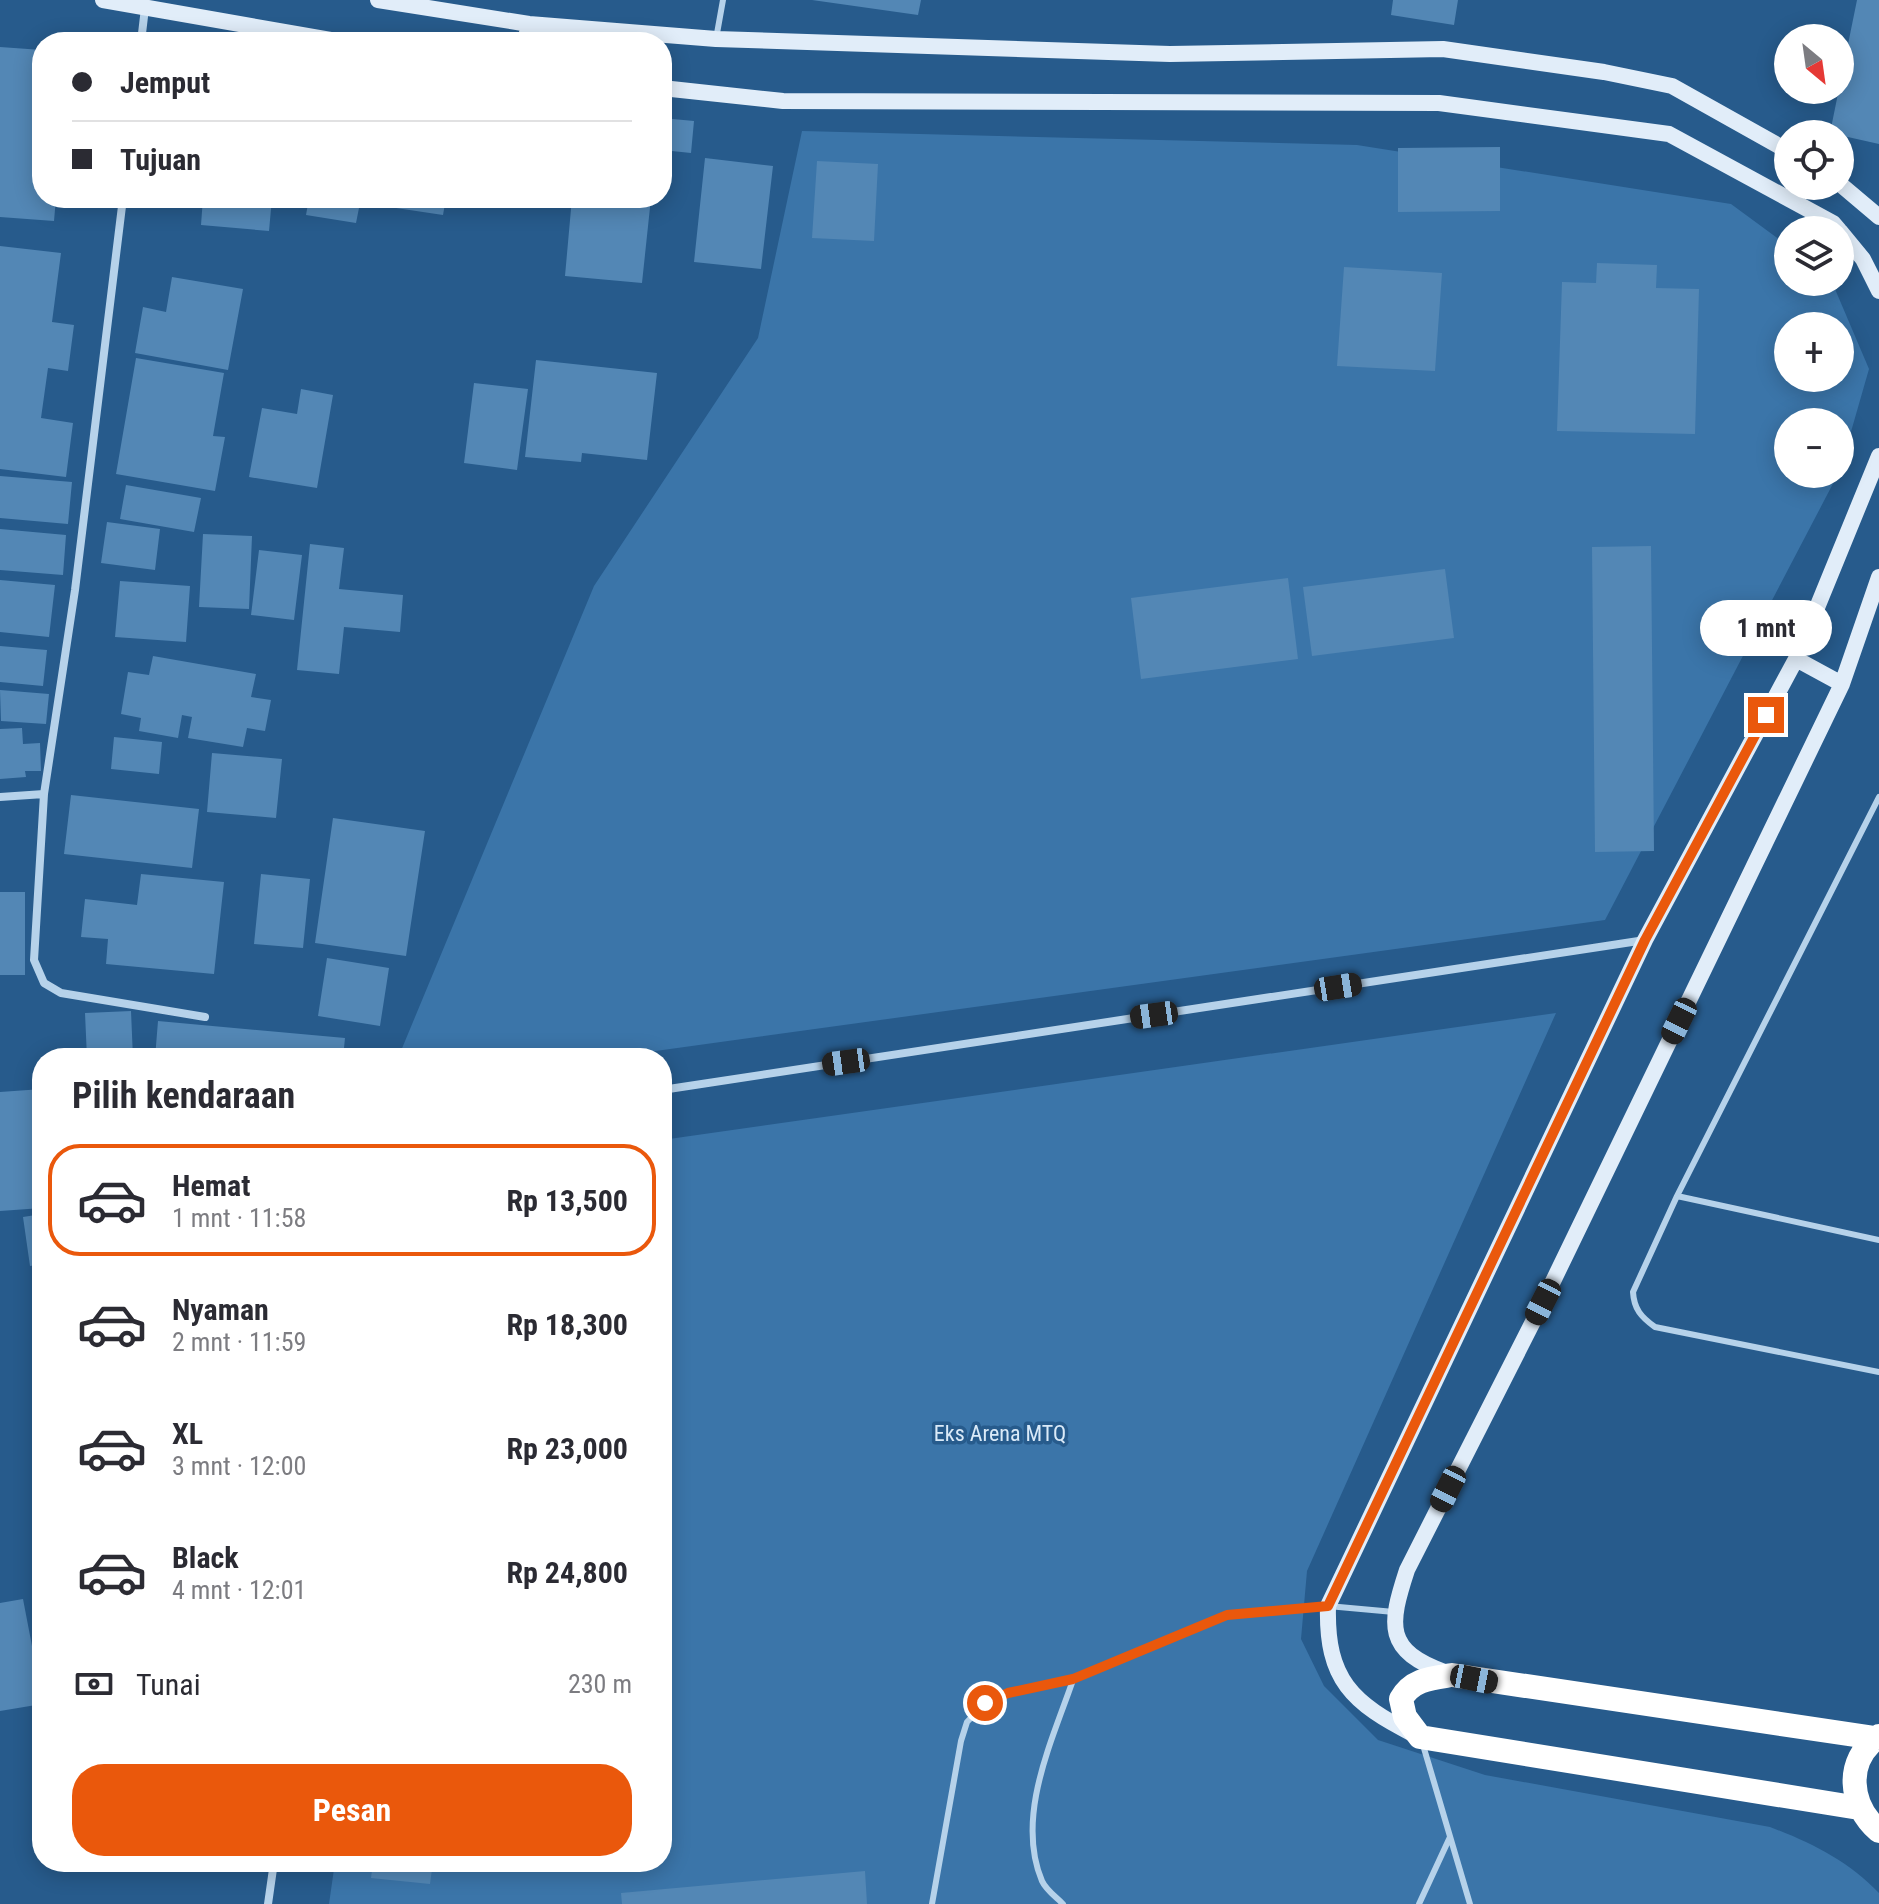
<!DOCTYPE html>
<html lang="id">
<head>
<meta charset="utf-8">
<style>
  :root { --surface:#fff; --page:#f7f7f7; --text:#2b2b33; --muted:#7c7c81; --line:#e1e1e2; --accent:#ea580c }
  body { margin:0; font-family:"Roboto Condensed",sans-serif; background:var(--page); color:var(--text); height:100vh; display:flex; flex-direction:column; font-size:30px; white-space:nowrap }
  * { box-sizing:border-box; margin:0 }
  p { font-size:26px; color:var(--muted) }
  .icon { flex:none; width:44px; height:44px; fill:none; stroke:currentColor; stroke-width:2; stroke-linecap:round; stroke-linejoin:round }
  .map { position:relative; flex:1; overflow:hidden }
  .side { position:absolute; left:32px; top:1048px; width:640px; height:824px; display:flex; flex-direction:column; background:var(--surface); border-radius:32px; box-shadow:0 4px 20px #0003 }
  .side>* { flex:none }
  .hud { position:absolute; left:32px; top:32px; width:640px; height:176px; border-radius:32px; box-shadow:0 4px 20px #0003; display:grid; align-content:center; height:176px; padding:0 40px; background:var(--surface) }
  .needle { width:52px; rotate:151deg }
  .buttons { position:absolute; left:1774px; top:24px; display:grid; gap:16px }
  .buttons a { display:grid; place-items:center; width:80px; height:80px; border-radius:50%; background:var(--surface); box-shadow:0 4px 20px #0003; font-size:40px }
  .end { position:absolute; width:36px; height:36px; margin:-18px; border:10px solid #ea580c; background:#fff; box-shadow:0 0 0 4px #fff }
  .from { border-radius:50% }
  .bubble { position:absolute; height:56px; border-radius:28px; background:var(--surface); box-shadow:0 4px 20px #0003; font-size:26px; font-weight:700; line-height:56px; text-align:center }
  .car { position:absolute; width:24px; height:48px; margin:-24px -12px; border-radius:10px; box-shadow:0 0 6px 2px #0007; background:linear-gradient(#222 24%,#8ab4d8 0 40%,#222 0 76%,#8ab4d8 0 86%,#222 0) }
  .hud b { display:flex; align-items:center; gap:28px; height:76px; font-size:30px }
  .hud b+b { border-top:2px solid var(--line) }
  .hud i { width:20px; height:20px; background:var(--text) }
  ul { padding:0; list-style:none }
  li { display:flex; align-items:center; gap:24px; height:112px; margin:0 16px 12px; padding:0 24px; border:4px solid transparent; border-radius:32px }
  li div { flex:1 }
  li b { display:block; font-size:30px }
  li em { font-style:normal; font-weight:700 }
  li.on { border-color:var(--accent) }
  li>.icon { width:72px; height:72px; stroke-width:1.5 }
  h2 { padding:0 40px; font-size:36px; line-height:96px }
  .pay { display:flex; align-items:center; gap:20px; height:88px; padding:0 40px; font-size:30px }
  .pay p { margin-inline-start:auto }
  .cta { display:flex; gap:16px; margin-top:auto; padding:16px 40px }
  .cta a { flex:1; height:92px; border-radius:32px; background:var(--accent); color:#fff; font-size:32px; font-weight:700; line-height:92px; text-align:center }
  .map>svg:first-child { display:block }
  .green { fill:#3b75a9; fill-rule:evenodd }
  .building { fill:#5387b5 }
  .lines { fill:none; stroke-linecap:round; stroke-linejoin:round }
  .lane { stroke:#b6d2ea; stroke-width:6 }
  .street { stroke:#b6d2ea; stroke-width:8 }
  .secondary { stroke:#e1edf9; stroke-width:16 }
  .highway { stroke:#fff; stroke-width:24 }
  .route { stroke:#ea580c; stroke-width:10 }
  .labels { text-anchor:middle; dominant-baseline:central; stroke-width:7; stroke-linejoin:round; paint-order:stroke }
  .park-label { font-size:22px; fill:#daeaf8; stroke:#275b8c }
</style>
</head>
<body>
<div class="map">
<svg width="1879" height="1904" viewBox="0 0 1879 1904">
  <rect width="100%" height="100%" fill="#275b8c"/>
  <path class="green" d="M802,131L1357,145L1731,204L1788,246V282H1832L1869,369L1840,470V422H1788V474H1838L1605,920L605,1058H398L594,586L758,338ZM1788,326H1840V378H1788Z
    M1556,1013L1307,1571L1301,1639L1324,1686L1378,1740L1485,1775L1770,1827C1812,1843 1848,1861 1879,1893V1904H329L335,1862H662V1140Z"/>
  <path class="building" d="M812,0H921L918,15Z
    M1393,0H1458L1454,25L1391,15Z
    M1857,0H1879V144L1830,133Z
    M0,47L42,50V198H56L54,221L0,217Z
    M662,118L694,121L691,153L662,150Z
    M1500,147V211L1398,212V148Z
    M705,158L773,166L761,269L694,262Z
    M817,161L878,164L874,241L812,238Z
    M203,198H272L269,231L201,225Z
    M309,198H361L356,223L306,215Z
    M377,198H446L443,215L376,205Z
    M572,198H651L642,283L565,276Z
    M0,246L61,253L52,322L74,325L68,371L48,368L41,418L73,423L66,477L0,469Z
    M1597,263L1657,265L1656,288L1699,289L1695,434L1557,431L1562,282L1596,283Z
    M1344,267L1442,273L1435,371L1337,366Z
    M172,277L243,289L228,370L135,353L143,307L166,312Z
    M136,358L224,373L213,436L225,437L215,491L116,474Z
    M536,360L657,373L647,460L582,453L581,462L525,457Z
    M474,383L528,389L517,470L464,463Z
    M301,389L333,395L317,488L249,477L262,408L297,414Z
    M0,476L72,482L68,524L0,518Z
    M126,485L201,498L194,532L120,519Z
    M107,522L160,529L155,570L101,563Z
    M0,529L66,535L63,575L0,570Z
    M203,534L252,536L249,609L199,607Z
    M310,544L344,548L339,589L403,595L400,632L344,627L339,674L297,670Z
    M1651,546L1654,851L1595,852L1592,547Z
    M259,550L302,555L294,620L251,615Z
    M1445,569L1454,638L1312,656L1303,587Z
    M1288,578L1298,659L1141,679L1131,598Z
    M0,580L55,585L49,637L0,632Z
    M120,581L190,586L186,642L115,637Z
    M0,646L47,650L43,686L0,682Z
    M153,656L256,674L251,697L271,700L265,731L247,728L243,747L188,738L192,717L182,715L178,738L139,731L141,718L121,714L128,672L149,675Z
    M0,690L49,694L46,724L1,721Z
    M22,728L23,744L40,743L41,771H25L26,777L0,779V729Z
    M114,737L162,742L159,774L111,769Z
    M212,753L282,759L276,818L207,812Z
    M71,795L199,809L192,868L64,854Z
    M333,818L425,831L406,956L315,943Z
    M141,874L224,882L214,974L106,964L108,939L81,937L85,899L137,905Z
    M261,874L310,879L303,948L254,944Z
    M0,892H25V975H0Z
    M327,958L389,968L380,1026L318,1016Z
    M131,1011L133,1058H87L85,1013Z
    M158,1021L345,1038L343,1058H155Z
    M42,1089V1208L0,1211V1092Z
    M42,1214V1264L30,1266L23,1217Z
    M23,1599L32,1646L42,1645V1704L0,1711V1603Z
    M373,1862H433L430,1884L371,1878Z
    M865,1871L867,1904H622L621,1893Z"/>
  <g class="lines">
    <path class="lane" d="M716,39L723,0
      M1879,797L1677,1196L1633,1292C1634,1309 1641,1317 1655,1327L1879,1372
      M1677,1196L1879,1240
      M1423,1745L1470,1904
      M932,1904L961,1741L967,1722L985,1703L1008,1693L1073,1679L1227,1615L1328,1606L1394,1612
      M1063,1904C1056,1897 1046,1890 1042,1881C1015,1817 1052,1741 1073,1680
      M1419,1904L1450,1837"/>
    <path class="street" d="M141,42L145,8
      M123,198L75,590L44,794L34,960L44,983L61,993L205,1017
      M0,797L44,794
      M662,1090L1645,940
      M268,1904L274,1862"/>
    <path class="secondary" d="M103,0L342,42
      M378,0L529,24L716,39L1170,54L1443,49L1604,72L1672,86L1788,151
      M525,42L529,24
      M662,88L783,101L1439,103L1669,134L1833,223L1839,230
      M1840,184L1879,217
      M1840,231L1863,259L1879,291
      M1796,659L1842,684
      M1447,1673C1384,1651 1389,1625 1407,1570L1543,1302L1842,684L1879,577
      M1415,1735C1352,1703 1326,1680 1328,1606L1645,940L1796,659L1879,456"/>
    <path class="highway" d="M1879,1736C1844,1761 1849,1805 1879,1831
      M1859,1808L1420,1737L1405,1717L1401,1699C1412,1679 1432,1678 1452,1675L1875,1738"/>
  </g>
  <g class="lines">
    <path class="route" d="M985,1703L1008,1693L1073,1679L1227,1615L1328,1606L1645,940L1766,715"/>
  </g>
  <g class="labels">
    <g class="park-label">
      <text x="1000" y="1433">Eks Arena MTQ</text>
    </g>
  </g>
</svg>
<div class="buttons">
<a><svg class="needle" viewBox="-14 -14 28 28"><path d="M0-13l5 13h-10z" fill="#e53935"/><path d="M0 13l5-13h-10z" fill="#7c7c81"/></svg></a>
<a><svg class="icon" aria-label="locate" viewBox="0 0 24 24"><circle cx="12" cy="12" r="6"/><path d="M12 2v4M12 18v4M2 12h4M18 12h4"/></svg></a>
<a><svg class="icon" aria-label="layers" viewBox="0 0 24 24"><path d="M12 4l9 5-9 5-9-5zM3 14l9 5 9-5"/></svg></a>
<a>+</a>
<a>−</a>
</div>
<i class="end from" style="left:985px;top:1703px"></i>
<i class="end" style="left:1766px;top:715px"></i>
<div class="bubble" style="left:1700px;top:600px;width:132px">1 mnt</div>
<i class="car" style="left:1338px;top:987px;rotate:81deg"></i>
<i class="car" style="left:1154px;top:1015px;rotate:262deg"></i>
<i class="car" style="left:1679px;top:1021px;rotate:206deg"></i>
<i class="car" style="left:846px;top:1062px;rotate:262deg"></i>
<i class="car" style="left:1543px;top:1302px;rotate:207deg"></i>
<i class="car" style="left:1448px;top:1489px;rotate:207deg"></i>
<i class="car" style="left:1474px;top:1679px;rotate:101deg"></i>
<div class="hud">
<b><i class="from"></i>Jemput</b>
<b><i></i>Tujuan</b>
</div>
<section class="side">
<h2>Pilih kendaraan</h2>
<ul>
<li class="on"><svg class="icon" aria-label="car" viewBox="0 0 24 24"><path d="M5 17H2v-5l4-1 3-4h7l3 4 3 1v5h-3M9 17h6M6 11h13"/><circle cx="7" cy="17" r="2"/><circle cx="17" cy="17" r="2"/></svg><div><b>Hemat</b><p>1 mnt · 11:58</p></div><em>Rp 13,500</em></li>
<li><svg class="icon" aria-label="car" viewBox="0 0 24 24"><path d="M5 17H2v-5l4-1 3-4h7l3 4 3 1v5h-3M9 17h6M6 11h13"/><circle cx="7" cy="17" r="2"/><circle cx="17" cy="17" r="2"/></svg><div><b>Nyaman</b><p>2 mnt · 11:59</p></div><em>Rp 18,300</em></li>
<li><svg class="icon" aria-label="car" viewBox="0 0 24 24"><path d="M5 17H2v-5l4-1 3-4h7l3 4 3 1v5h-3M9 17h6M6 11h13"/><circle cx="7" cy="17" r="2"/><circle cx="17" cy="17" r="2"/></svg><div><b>XL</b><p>3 mnt · 12:00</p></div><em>Rp 23,000</em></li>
<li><svg class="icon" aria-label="car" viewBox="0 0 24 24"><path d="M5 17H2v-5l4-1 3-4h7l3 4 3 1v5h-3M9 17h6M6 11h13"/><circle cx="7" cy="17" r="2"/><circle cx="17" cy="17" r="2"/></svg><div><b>Black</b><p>4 mnt · 12:01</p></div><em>Rp 24,800</em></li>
</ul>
<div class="pay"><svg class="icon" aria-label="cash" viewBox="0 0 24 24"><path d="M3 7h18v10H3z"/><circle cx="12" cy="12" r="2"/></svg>Tunai<p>230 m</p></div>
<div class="cta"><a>Pesan</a></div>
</section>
</div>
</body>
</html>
